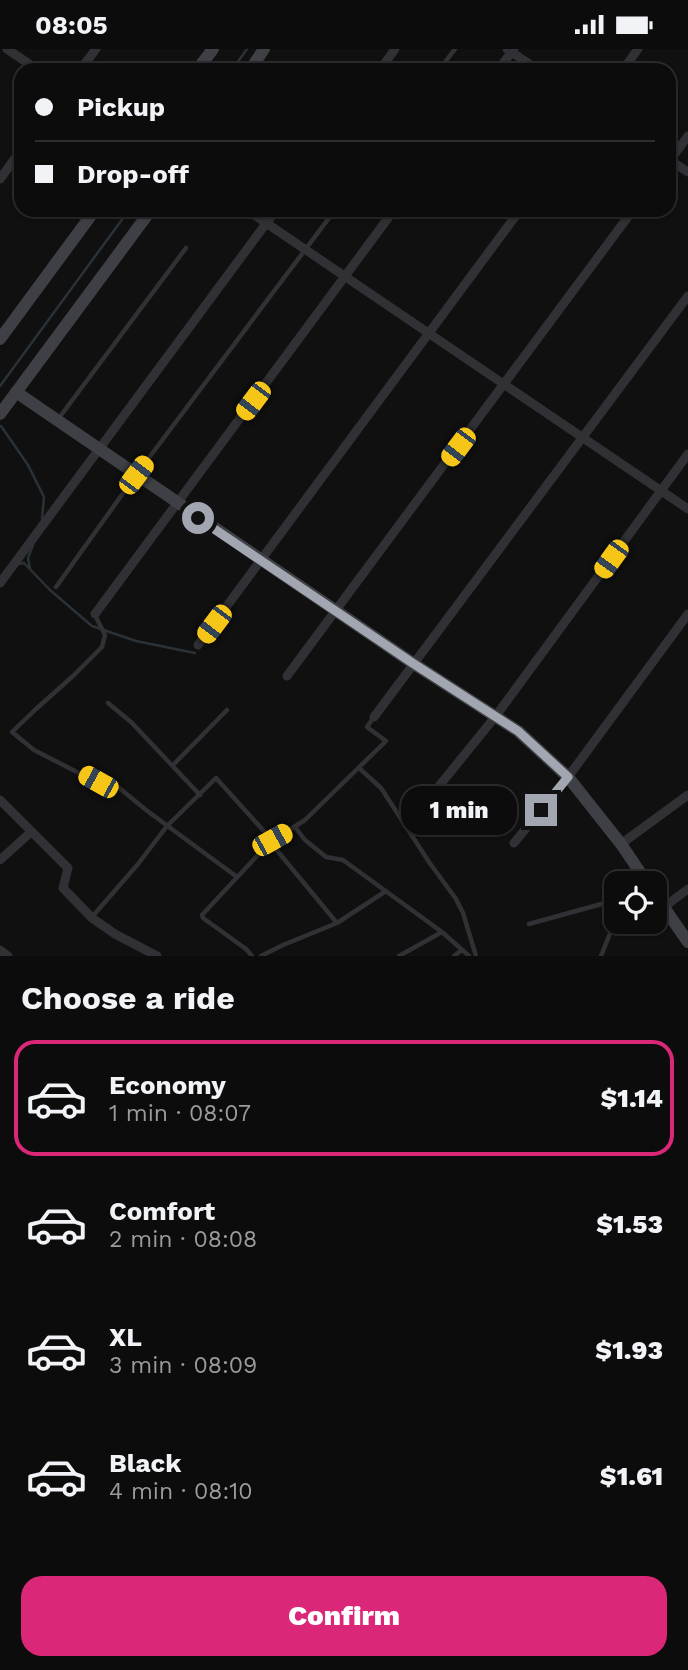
<!DOCTYPE html>
<html lang="en">
<head>
<meta charset="utf-8">
<style>
  :root { --surface:#0c0c0d; --page:#151516; --text:#f1f3f6; --muted:#9a9b9d; --line:#2c2c2e; --accent:#db2777 }
  body { margin:0; font-family:"Work Sans",sans-serif; background:var(--page); color:var(--text); height:100vh; display:flex; flex-direction:column; font-size:26px; white-space:nowrap }
  * { box-sizing:border-box; margin:0 }
  p { font-size:23px; color:var(--muted) }
  .icon { flex:none; width:38px; height:38px; fill:none; stroke:currentColor; stroke-width:2; stroke-linecap:round; stroke-linejoin:round }
  .map { position:relative; height:907px; overflow:hidden }
  .drawer { display:flex; flex-direction:column; background:var(--surface); flex:1 }
  .drawer>* { flex:none }
  .top-card { position:absolute; left:14px; top:14px; width:662px; height:154px; border-radius:21px; box-shadow:0 2px 5px #0004,0 0 0 2px var(--line); display:grid; align-content:center; height:154px; padding:0 21px; background:var(--surface) }
  .controls { position:absolute; left:604px; top:822px; display:grid; gap:14px }
  .controls a { display:grid; place-items:center; width:63px; height:63px; border-radius:14px; background:var(--surface); box-shadow:0 2px 5px #0004,0 0 0 2px var(--line); font-size:35px }
  .end { position:absolute; width:32px; height:32px; margin:-16px; border:9px solid #a2a6b1; background:#111; box-shadow:0 0 0 4px #111 }
  .from { border-radius:50% }
  .bubble { position:absolute; height:49px; border-radius:21px; background:var(--surface); box-shadow:0 2px 5px #0004,0 0 0 2px var(--line); font-size:23px; font-weight:800; line-height:49px; text-align:center }
  .car { position:absolute; width:21px; height:42px; margin:-21px -10px; border-radius:9px; box-shadow:0 0 5px 2px #0007; background:linear-gradient(#f5c518 24%,#345 0 40%,#f5c518 0 76%,#345 0 86%,#f5c518 0) }
  .top-card b { display:flex; align-items:center; gap:24px; height:66px; font-size:26px }
  .top-card b+b { border-top:2px solid var(--line) }
  .top-card i { width:18px; height:18px; background:var(--text) }
  ul { padding:0; list-style:none }
  li { display:flex; align-items:center; gap:21px; height:116px; margin:0 14px 10px; padding:0 7px; border:4px solid transparent; border-radius:21px }
  li div { flex:1 }
  li b { display:block; font-size:26px }
  li em { font-style:normal; font-weight:800 }
  li.active { border-color:var(--accent) }
  li>.icon { width:63px; height:63px; stroke-width:1.5 }
  h2 { padding:0 21px; font-size:32px; line-height:84px }
  .button { display:flex; gap:14px; margin-top:auto; padding:14px 21px }
  .button a { flex:1; height:80px; border-radius:21px; background:var(--accent); color:#fff; font-size:28px; font-weight:800; line-height:80px; text-align:center }
  .status { display:flex; justify-content:space-between; align-items:center; height:49px; padding:0 35px; background:var(--surface); direction:ltr }
  .status svg { height:19px; fill:currentColor }
  .map>svg:first-child { display:block }
  .lines { fill:none; stroke-linecap:round; stroke-linejoin:round }
  .stream { stroke:#2a3238; stroke-width:2.5 }
  .lane { stroke:#313135; stroke-width:4.5 }
  .street { stroke:#313135; stroke-width:9 }
  .secondary { stroke:#3f4045; stroke-width:12 }
  .route { stroke:#a2a6b1; stroke-width:9 }
</style>
</head>
<body>
<div class="status"><b>08:05</b><svg viewBox="0 0 49 12"><path d="M0 12V9h3v3zM5 12V6h3v6zM10 12V3h3v9zM15 12V0h3v12zM26 1h20v11H26zM47 4h2v5h-2z"/></svg></div>
<div class="map">
<svg width="688" height="907" viewBox="0 0 688 907">
  <rect width="100%" height="100%" fill="#101011"/>
  <g class="lines">
    <path class="stream" d="M232,21L247,0
      M0,337L129,161
      M1,377L28,416L44,448L42,470
      M18,515L24,514L50,541L92,577L136,592L195,604
      M30,520L28,509L33,496"/>
    <path class="lane" d="M439,21L455,0
      M59,369L186,199
      M56,538L136,426L335,161
      M95,566L105,586L102,598L73,627L36,660L12,683L34,701L112,741L118,738L146,761L237,828
      M108,654L131,673L200,746
      M173,716L227,661
      M359,719L381,739L429,813L456,850L463,864L476,907
      M295,778L305,791L326,808L343,811L442,883L469,907
      M270,793L337,874
      M92,868L138,815L167,777L216,729L272,791
      M529,875L616,851
      M252,907L246,900L203,869L202,866L270,793L305,771L386,692L367,678L374,668
      M261,907L283,896L337,874L386,842
      M399,907L442,883
      M454,907L462,901
      M601,907L615,872L616,864"/>
    <path class="street" d="M7,0L38,21
      M507,0L538,21
      M80,21L96,0
      M380,21L395,0
      M498,21L514,0
      M623,21L638,0
      M668,110L688,123
      M668,114L688,87
      M0,130L21,101
      M247,161L688,460
      M0,534L276,161
      M95,565L394,161
      M198,596L520,161
      M287,627L633,161
      M374,668L688,247
      M439,737L495,668L688,405
      M0,751L68,819L63,839L92,869L115,885L157,907
      M514,794L568,728L688,565
      M621,795L688,746
      M0,811L31,783
      M664,858L688,840
      M0,901L8,907"/>
    <path class="secondary" d="M197,21L213,0
      M250,21L264,0
      M0,290L95,161
      M16,343L414,615L518,682L568,728L621,795L648,835
      M0,365L151,161
      M654,844L688,893"/>
  </g>
  <g class="lines">
    <path class="route" d="M198,469L414,615L518,682L568,728L541,761"/>
  </g>
</svg>
<div class="controls">
<a><svg class="icon" aria-label="locate" viewBox="0 0 24 24"><circle cx="12" cy="12" r="6"/><path d="M12 2v4M12 18v4M2 12h4M18 12h4"/></svg></a>
</div>
<i class="end from" style="left:198px;top:469px"></i>
<i class="end" style="left:541px;top:761px"></i>
<div class="bubble" style="left:401px;top:737px;width:116px">1 min</div>
<i class="car" style="left:253px;top:352px;rotate:217deg"></i>
<i class="car" style="left:458px;top:398px;rotate:217deg"></i>
<i class="car" style="left:136px;top:426px;rotate:37deg"></i>
<i class="car" style="left:611px;top:510px;rotate:216deg"></i>
<i class="car" style="left:214px;top:575px;rotate:217deg"></i>
<i class="car" style="left:98px;top:733px;rotate:299deg"></i>
<i class="car" style="left:272px;top:791px;rotate:61deg"></i>
<div class="top-card">
<b><i class="from"></i>Pickup</b>
<b><i></i>Drop-off</b>
</div>
</div>
<section class="drawer">
<h2>Choose a ride</h2>
<ul>
<li class="active"><svg class="icon" aria-label="car" viewBox="0 0 24 24"><path d="M5 17H2v-5l4-1 3-4h7l3 4 3 1v5h-3M9 17h6M6 11h13"/><circle cx="7" cy="17" r="2"/><circle cx="17" cy="17" r="2"/></svg><div><b>Economy</b><p>1 min · 08:07</p></div><em>$1.14</em></li>
<li><svg class="icon" aria-label="car" viewBox="0 0 24 24"><path d="M5 17H2v-5l4-1 3-4h7l3 4 3 1v5h-3M9 17h6M6 11h13"/><circle cx="7" cy="17" r="2"/><circle cx="17" cy="17" r="2"/></svg><div><b>Comfort</b><p>2 min · 08:08</p></div><em>$1.53</em></li>
<li><svg class="icon" aria-label="car" viewBox="0 0 24 24"><path d="M5 17H2v-5l4-1 3-4h7l3 4 3 1v5h-3M9 17h6M6 11h13"/><circle cx="7" cy="17" r="2"/><circle cx="17" cy="17" r="2"/></svg><div><b>XL</b><p>3 min · 08:09</p></div><em>$1.93</em></li>
<li><svg class="icon" aria-label="car" viewBox="0 0 24 24"><path d="M5 17H2v-5l4-1 3-4h7l3 4 3 1v5h-3M9 17h6M6 11h13"/><circle cx="7" cy="17" r="2"/><circle cx="17" cy="17" r="2"/></svg><div><b>Black</b><p>4 min · 08:10</p></div><em>$1.61</em></li>
</ul>
<div class="button"><a>Confirm</a></div>
</section>
</body>
</html>
